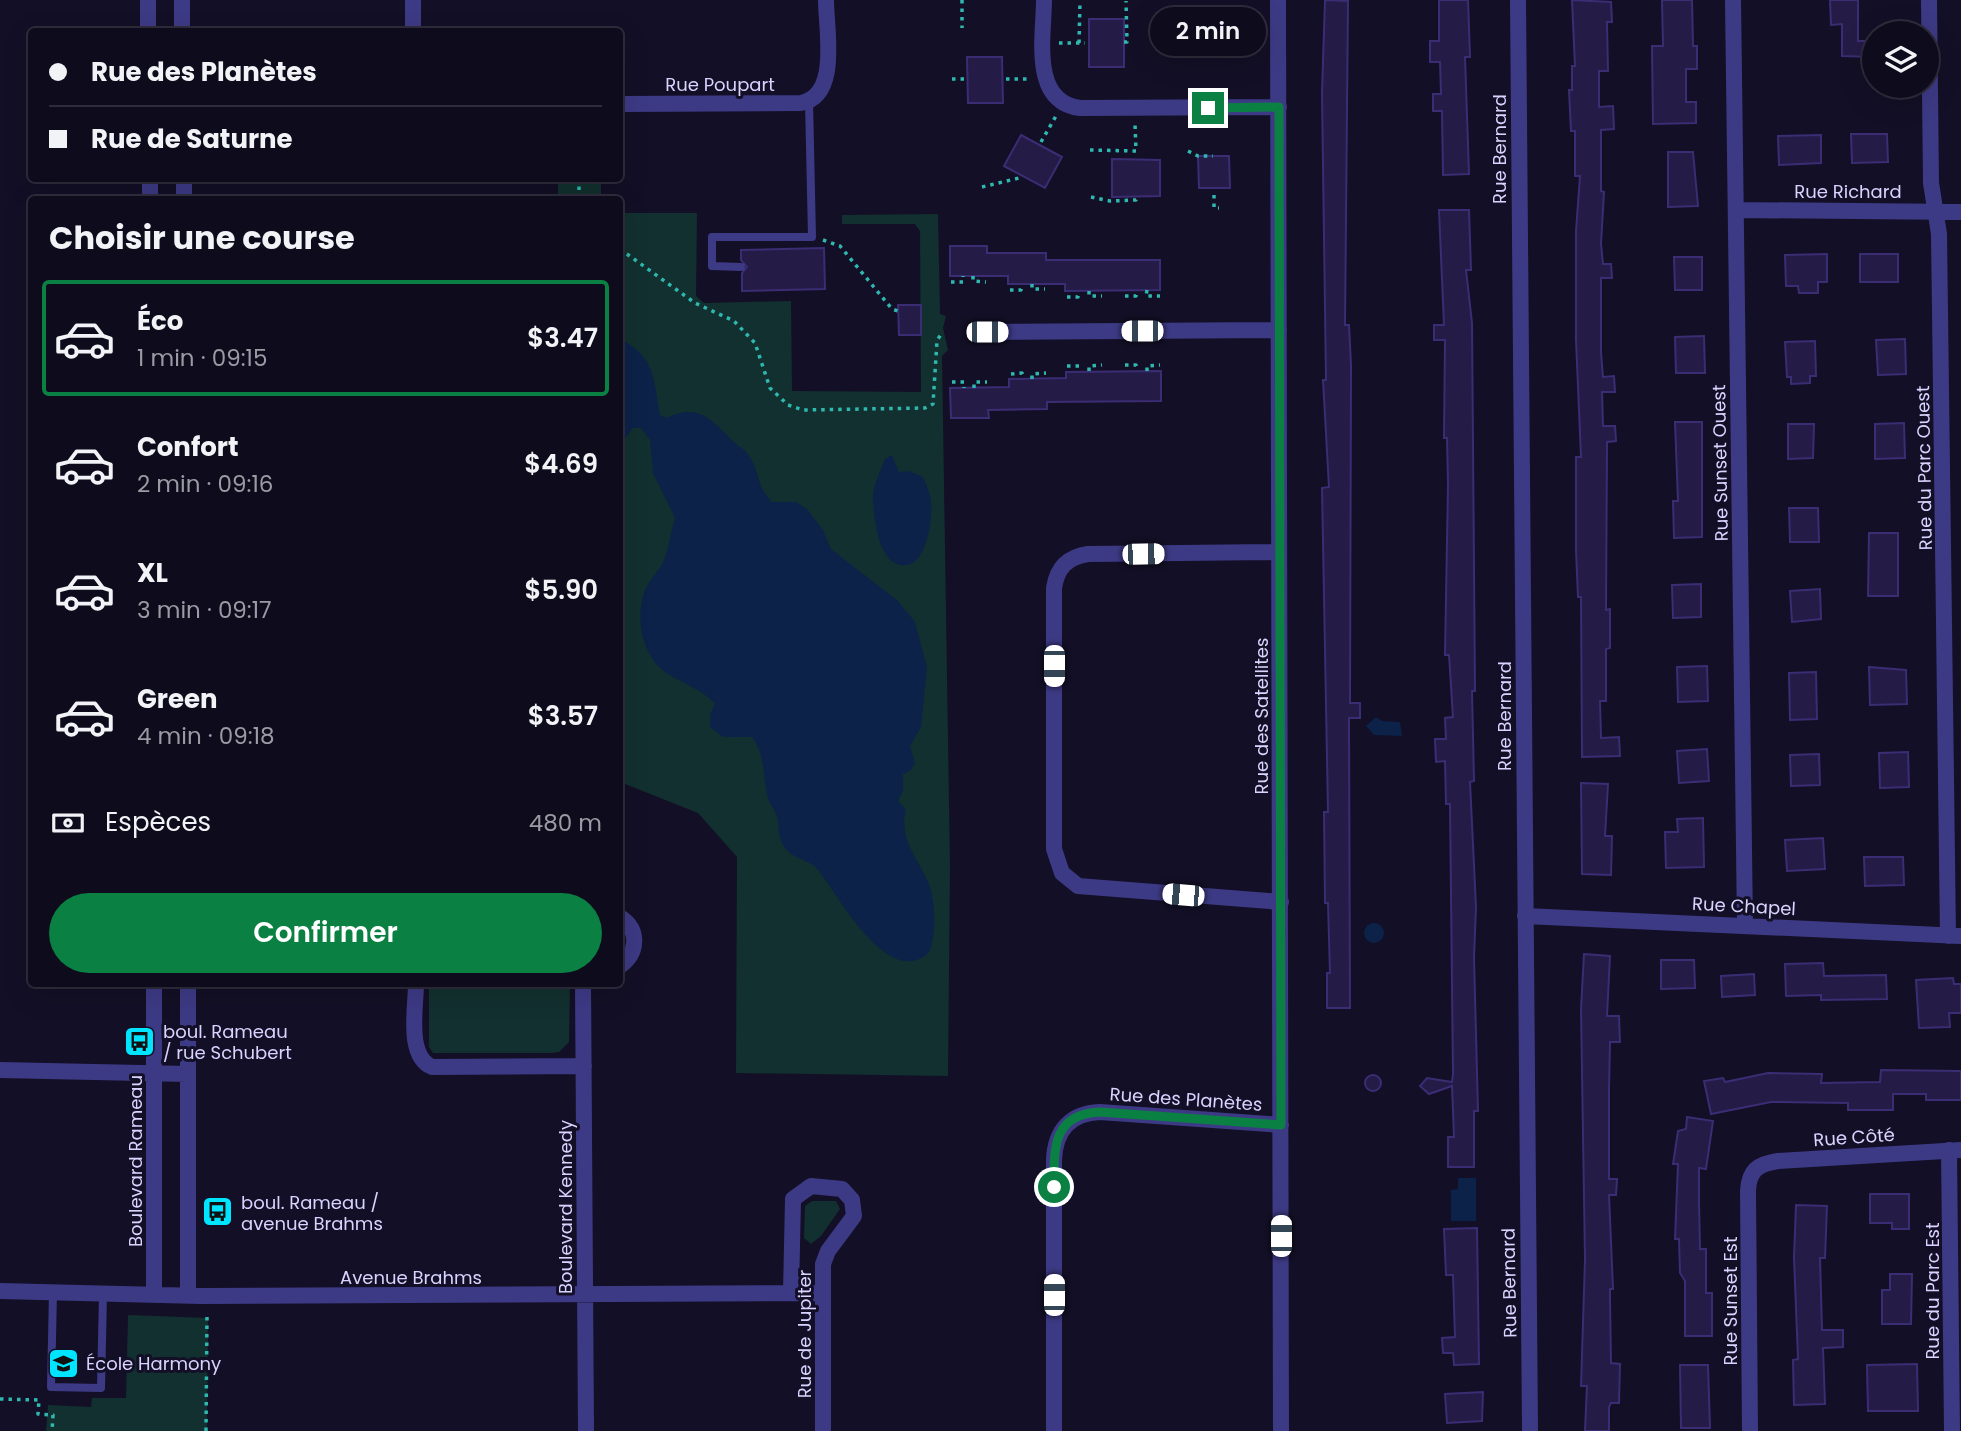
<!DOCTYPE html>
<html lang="fr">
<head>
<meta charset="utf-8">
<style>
  :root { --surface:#0e0b1c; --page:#1c1929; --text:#f1f3f6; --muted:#9b9ba3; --line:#2e2b3b; --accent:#0b8043 }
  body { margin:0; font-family:Poppins,sans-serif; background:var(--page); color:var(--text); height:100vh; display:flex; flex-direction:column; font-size:26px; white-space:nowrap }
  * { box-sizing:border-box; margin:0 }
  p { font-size:23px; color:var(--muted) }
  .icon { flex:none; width:38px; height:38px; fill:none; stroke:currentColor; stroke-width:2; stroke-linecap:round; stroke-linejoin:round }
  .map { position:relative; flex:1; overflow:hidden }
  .details { position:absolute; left:28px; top:196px; width:595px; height:791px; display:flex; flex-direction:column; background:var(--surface); border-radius:7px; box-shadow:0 7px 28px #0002,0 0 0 2px var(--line) }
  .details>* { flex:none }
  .guide { position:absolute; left:28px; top:28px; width:595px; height:154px; border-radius:7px; box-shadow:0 7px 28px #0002,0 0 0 2px var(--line); display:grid; align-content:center; height:154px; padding:0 21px; background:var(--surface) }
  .fabs { position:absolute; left:1862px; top:21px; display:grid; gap:14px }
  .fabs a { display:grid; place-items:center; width:77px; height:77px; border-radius:50%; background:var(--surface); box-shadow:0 7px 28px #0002,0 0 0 2px var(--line); font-size:35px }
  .end { position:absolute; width:32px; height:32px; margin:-16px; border:9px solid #0b8043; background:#fff; box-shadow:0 0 0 4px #fff }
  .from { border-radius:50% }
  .bubble { position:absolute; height:49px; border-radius:24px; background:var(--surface); box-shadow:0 7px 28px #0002,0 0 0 2px var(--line); font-size:23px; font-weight:600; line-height:49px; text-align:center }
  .car { position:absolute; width:21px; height:42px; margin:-21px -10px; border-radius:9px; box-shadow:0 0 5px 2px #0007; background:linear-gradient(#fff 24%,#345 0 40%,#fff 0 76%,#345 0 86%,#fff 0) }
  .guide b { display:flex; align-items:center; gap:24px; height:66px; font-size:26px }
  .guide b+b { border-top:2px solid var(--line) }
  .guide i { width:18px; height:18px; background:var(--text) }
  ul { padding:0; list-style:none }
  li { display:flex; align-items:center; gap:21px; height:116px; margin:0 14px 10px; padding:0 7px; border:4px solid transparent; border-radius:7px }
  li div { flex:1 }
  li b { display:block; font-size:26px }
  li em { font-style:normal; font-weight:600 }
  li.current { border-color:var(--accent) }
  li>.icon { width:63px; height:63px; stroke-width:1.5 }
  h2 { padding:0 21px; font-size:32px; line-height:84px }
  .pay { display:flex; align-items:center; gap:18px; height:77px; padding:0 21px; font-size:26px }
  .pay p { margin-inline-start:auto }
  .primary-button { display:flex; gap:14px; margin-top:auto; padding:14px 21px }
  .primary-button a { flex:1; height:80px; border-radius:42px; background:var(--accent); color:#fff; font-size:28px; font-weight:600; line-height:80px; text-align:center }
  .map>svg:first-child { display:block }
  .green { fill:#12302f }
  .water { fill:#0c2248 }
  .building { fill:#241b47; stroke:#3b2d73; stroke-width:2 }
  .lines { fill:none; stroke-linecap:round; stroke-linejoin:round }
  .path { stroke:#2fb8b0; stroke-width:3.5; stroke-dasharray:3.5 5; stroke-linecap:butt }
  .service { stroke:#3d3a85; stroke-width:8 }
  .minor { stroke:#3d3a85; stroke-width:16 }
  .route { stroke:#0b8043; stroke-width:9 }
  .labels { text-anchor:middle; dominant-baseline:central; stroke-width:6; stroke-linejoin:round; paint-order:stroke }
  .street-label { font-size:18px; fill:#d9d4ff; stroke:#130f26 }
  .poi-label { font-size:18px; fill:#d9d4ff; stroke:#130f26; text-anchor:start }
</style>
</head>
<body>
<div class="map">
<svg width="1961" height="1431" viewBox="0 0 1961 1431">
  <rect width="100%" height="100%" fill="#130f26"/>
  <path class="green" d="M558,179H601V199H558Z
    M620,213H697L696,296L704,303L791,301L792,391L921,392L920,231L915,224H842V215L938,214L940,314L946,316L943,328L948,350L942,356L950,867L948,1076L736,1073L737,857L698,813L620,782Z
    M429,984H570L569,1042L559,1052L552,1053H433L429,1047Z
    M812,1201H836L840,1209L821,1236L811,1244L804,1238L805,1206Z
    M128,1315L208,1318L207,1431H46L48,1405L91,1407L92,1398H126Z"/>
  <path class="water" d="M620,339C655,356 654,380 660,415L667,418C701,401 714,424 736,444C740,447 745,450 748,454C761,472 755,485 772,502H796L807,509L823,530L831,549L898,601L915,622L927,667L921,727L910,746L915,763L910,771L903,774V791L898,801L906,810C898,840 919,859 929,884C935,900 936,931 931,947C929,955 923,958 916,960C880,972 837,895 819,871C808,857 790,860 782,843C778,835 779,826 777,817C775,810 770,805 768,798C762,776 766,756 752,737H723L710,727V715L715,704C705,690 677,682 661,669C640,650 635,613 646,588C651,578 660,570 664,560C669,547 671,531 675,518L653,473L650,440L641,428H633L624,440L620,459Z
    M892,455L899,472L909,471L923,477C926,485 931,494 931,503C933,518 927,562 907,565C878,570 873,515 873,495C874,484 881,469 885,459Z
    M1376,717L1382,721L1400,722L1402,736L1374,735L1366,726Z
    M1364 933a10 10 0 1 1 20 0a10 10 0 1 1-20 0Z
    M1458,1178H1476V1221H1451V1190L1458,1189Z"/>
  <path class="building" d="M1325,0L1348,1L1345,325H1349L1351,365L1350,703H1360V718H1349L1350,1008H1327V973H1330L1328,903H1325L1324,812H1328L1322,488L1329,487L1323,380H1326L1322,93Z
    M1439,0H1468L1470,57H1465L1469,174L1443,175L1442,111H1433V94H1441L1440,62H1430V41H1439Z
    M1572,0L1611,2L1612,22H1607L1608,71H1599V107L1613,106L1614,129L1601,130V191L1604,192L1601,244L1603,264H1611L1612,278H1601V353L1603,377L1614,376L1615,392H1602L1603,426H1615L1616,441L1607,442L1606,610L1610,609V648L1606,649V701H1600L1601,738L1619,737L1620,756L1582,757L1581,597H1578L1576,550V457H1581L1576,340V231L1580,176H1575V131H1571L1569,90H1572V66H1575Z
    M1662,0H1692L1693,46H1697V69H1686V102H1696V123L1653,124L1652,46H1663Z
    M1830,0H1858V41H1874V57L1842,56V24L1831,25Z
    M1089,19H1124V67H1089Z
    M967,57H1002L1003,103H968Z
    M1851,134H1887L1888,162L1852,163Z
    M1021,135L1062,157L1045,188L1004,166Z
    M1821,135V163L1779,165L1778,136Z
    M1668,152H1693L1698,206L1668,207Z
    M1198,156H1229L1230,188H1199Z
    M1112,159L1160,160V196L1112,197Z
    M1439,210H1469L1471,270H1466L1472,323L1475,691H1472L1474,781L1470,782L1476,907L1474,957L1478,1111H1474V1167H1448V1137H1454L1452,1086L1429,1094L1420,1086L1427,1078L1452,1082L1453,1074L1450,804H1446L1445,761L1436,762L1435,739H1446L1445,718L1453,717L1449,655H1445L1448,485L1447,438H1444L1445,340H1434V325H1444Z
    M950,246H987V253H1046V260H1160V290L1065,291V284H1008V276H950Z
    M824,248L825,289L742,291V273L747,267L741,260V250Z
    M1827,254V282H1818V293H1799L1798,286H1786L1785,255Z
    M1860,254H1898V282H1860Z
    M1674,257H1702V290H1675Z
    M898,305H921V335H899Z
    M1704,336L1705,373H1676L1675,337Z
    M1905,339L1906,374L1878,375L1876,340Z
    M1815,341L1816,376H1810V383L1791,384V377H1787L1785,342Z
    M1161,371V401L1047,402V409L988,410L989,418H951L950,388L1009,387V379L1066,378V372Z
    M1675,422H1702V537L1674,538L1673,501H1678Z
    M1904,423L1905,458L1875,459V424Z
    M1788,424H1814L1813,458L1788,459Z
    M1789,508H1818L1819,542H1790Z
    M1869,533H1898V596H1868Z
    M1701,584V617L1673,618L1672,585Z
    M1820,589L1821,619L1792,622L1790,591Z
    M1707,666L1708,701L1678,702L1677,667Z
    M1869,667L1906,670L1907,704L1870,705Z
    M1816,672L1817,719L1790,720L1789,673Z
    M1707,749L1709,781L1679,783L1677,751Z
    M1908,752L1909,787L1880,788L1879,753Z
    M1819,754L1820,785L1791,786L1790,755Z
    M1581,783L1608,784L1605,836H1612L1611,875L1582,874Z
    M1703,818L1704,867L1666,868L1665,832H1678L1677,819Z
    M1823,838L1825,869L1787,871L1785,840Z
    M1864,857H1903L1904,885L1865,886Z
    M1584,954L1610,956L1607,1016H1619L1620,1042H1610L1609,1089V1179H1617L1616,1195H1609L1613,1289H1610V1299L1611,1363L1620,1364L1619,1403H1611L1609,1407V1431H1585L1587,1386H1581L1585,1259L1581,1009Z
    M1661,960H1694L1695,988L1661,989Z
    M1823,963L1824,976L1886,975L1887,999L1821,1000V995L1786,996L1785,964Z
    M1754,974L1755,995L1722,997L1721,976Z
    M1953,978L1954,984H1961V1013H1949L1950,1027L1919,1028L1916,980Z
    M1881,1070L1961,1071V1100H1926V1094H1893V1110H1848V1103L1771,1102L1711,1114L1704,1081L1723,1078L1725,1082L1768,1073L1822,1074L1821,1083L1880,1082Z
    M1365 1083a8 8 0 1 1 16 0a8 8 0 1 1-16 0Z
    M1687,1117L1713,1121L1706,1169L1699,1168V1201L1700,1249H1706V1293H1712V1336H1685V1281L1680,1273L1679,1239H1675L1678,1164H1673L1678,1131L1686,1129Z
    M1870,1194H1909V1229H1892V1223H1870Z
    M1796,1205L1827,1206L1825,1258H1820L1822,1330H1843V1347L1823,1348L1825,1404L1794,1405L1793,1360L1798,1359L1794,1257Z
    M1477,1228L1479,1364L1454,1365L1453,1353H1443L1442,1338L1455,1337L1453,1275H1446L1444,1229Z
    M1890,1274H1912L1911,1324H1882V1290H1890Z
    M1917,1364L1918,1411H1868L1867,1365Z
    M1680,1365H1708L1710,1428H1681Z
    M1483,1392L1482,1421L1447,1423L1445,1394Z"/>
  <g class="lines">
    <path class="path" d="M962,0V28
      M1124,42H1127L1126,1
      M1059,43H1085
      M1079,43L1080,2
      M952,79H967
      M1006,79H1029
      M1041,142L1056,116
      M1090,150L1136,151L1135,124
      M1188,151L1198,156H1213
      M579,178V200
      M982,187L1023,177
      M1214,195V208H1219
      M1091,197L1110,201L1136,200L1137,197
      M823,240L840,246L892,309L898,311
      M620,249L695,303L734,321L755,343L770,388L788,405L803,410L925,408L933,404L937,341L941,334
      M973,276V281L986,282
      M951,282H963V276
      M1032,284V289H1045
      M1010,290H1021V284
      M1147,290L1146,296H1160
      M1089,291V296H1102
      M1125,296H1136V290
      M1067,297H1078V291
      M1125,365H1136V371
      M1067,366H1079V371
      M1089,371V366L1102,365
      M1147,371V366L1160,365
      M1011,374L1022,373V379
      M1032,379V374L1046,373
      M952,382H964V388
      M974,388V382H987
      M0,1399L39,1400L38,1414L53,1415L52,1431
      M206,1431L207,1316"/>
    <path class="service" d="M741,267L712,266V237H812L809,101
      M53,1292L51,1387L101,1388L103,1294"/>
    <path class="minor" d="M148,0V32
      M182,0V32
      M1044,0C1044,35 1030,102 1080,108L1279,107
      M1278,0L1281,1431
      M1518,0L1530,1431
      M1733,0L1745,925
      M1929,0L1931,183L1939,234L1948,936
      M413,32V0
      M620,104L801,103C840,96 826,30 826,0
      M150,178V200
      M184,178V200
      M1736,210L1961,212
      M975,332L1279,330
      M1279,552L1088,554C1067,557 1057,568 1054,588V849L1062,873L1078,886L1281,902
      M1525,916L1961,936
      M620,917C640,930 638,953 620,966
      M154,984V1295
      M416,984C416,1007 406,1056 432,1067L584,1066
      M583,984L586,1431
      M0,1070L188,1074
      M1949,1150L1952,1431
      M0,1291L201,1296L822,1293
      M791,1293L793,1199L811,1186L842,1189L852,1200L854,1216L828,1251L823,1264V1431
      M188,1295V984
      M1054,1431V1160C1055,1131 1070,1113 1100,1112L1281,1125
      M1750,1431L1748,1191C1749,1170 1758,1164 1778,1161L1961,1150"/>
  </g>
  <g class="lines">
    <path class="route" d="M1054,1187C1054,1149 1052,1114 1100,1112L1281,1125L1279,107L1208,108"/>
  </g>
  <defs>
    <symbol id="bus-square" viewBox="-11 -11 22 22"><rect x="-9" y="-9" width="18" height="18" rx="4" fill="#00e5ff" stroke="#130f26"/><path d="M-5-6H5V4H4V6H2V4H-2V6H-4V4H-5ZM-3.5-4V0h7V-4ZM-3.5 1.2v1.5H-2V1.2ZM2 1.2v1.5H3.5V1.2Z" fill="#111"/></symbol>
    <symbol id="school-square" viewBox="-11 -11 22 22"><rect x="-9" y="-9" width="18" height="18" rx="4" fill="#00e5ff" stroke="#130f26"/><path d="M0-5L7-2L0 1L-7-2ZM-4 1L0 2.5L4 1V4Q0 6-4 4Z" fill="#111"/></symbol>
  </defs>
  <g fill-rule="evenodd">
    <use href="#bus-square" x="122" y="1024" width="35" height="35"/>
    <use href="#bus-square" x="200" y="1194" width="35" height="35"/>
    <use href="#school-square" x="46" y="1346" width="35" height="35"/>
  </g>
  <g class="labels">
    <g class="street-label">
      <text x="720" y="84">Rue Poupart</text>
      <text transform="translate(1499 149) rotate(-90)">Rue Bernard</text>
      <text x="1848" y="191">Rue Richard</text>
      <text transform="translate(1720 463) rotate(-91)">Rue Sunset Ouest</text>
      <text transform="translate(1924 468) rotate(-91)">Rue du Parc Ouest</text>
      <text transform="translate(1261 716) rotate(-90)">Rue des Satellites</text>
      <text transform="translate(1504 716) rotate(-90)">Rue Bernard</text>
      <text transform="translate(1744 906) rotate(3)">Rue Chapel</text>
      <text transform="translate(1186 1099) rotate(4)">Rue des Planètes</text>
      <text transform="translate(1854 1137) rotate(-4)">Rue Côté</text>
      <text transform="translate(135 1161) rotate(-90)">Boulevard Rameau</text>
      <text transform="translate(565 1207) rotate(-90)">Boulevard Kennedy</text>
      <text x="411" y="1277">Avenue Brahms</text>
      <text transform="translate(1509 1283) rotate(-91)">Rue Bernard</text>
      <text transform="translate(1932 1291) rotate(-90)">Rue du Parc Est</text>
      <text transform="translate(1730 1301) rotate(-90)">Rue Sunset Est</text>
      <text transform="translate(804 1334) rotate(-90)">Rue de Jupiter</text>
    </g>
    <g class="poi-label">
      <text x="163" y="1031">boul. Rameau<tspan x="163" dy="21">/ rue Schubert</tspan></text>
      <text x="241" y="1202">boul. Rameau /<tspan x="241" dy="21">avenue Brahms</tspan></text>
      <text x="86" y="1363">École Harmony</text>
    </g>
  </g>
</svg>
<div class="fabs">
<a><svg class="icon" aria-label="layers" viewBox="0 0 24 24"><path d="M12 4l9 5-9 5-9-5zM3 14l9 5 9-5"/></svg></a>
</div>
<i class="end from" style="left:1054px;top:1187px"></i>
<i class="end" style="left:1208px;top:108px"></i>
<div class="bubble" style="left:1150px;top:7px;width:116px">2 min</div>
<i class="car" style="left:1142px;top:331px;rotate:270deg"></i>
<i class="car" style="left:987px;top:332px;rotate:90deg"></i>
<i class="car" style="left:1143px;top:554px;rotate:89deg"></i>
<i class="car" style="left:1054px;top:666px;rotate:180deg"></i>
<i class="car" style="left:1183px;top:895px;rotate:275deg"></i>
<i class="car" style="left:1281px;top:1236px;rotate:0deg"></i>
<i class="car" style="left:1054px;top:1295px;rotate:0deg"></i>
<div class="guide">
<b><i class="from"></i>Rue des Planètes</b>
<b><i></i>Rue de Saturne</b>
</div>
<section class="details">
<h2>Choisir une course</h2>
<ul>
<li class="current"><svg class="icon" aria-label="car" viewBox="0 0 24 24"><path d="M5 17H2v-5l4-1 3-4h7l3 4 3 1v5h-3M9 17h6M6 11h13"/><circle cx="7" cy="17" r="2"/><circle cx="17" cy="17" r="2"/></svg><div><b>Éco</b><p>1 min · 09:15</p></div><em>$3.47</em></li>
<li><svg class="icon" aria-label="car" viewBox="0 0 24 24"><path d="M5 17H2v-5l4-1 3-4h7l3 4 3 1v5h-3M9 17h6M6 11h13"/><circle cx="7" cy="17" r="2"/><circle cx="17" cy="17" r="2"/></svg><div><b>Confort</b><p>2 min · 09:16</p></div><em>$4.69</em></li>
<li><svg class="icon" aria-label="car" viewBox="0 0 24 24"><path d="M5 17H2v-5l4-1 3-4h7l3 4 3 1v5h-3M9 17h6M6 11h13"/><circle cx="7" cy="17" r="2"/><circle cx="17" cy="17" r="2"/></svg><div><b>XL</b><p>3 min · 09:17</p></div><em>$5.90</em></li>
<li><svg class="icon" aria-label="car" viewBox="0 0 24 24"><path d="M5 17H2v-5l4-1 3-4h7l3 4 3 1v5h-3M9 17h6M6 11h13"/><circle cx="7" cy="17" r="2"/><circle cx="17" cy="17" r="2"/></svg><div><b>Green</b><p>4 min · 09:18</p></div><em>$3.57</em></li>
</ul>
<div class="pay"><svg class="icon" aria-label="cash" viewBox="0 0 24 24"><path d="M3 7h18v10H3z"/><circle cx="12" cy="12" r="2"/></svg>Espèces<p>480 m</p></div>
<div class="primary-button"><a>Confirmer</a></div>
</section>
</div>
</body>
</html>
